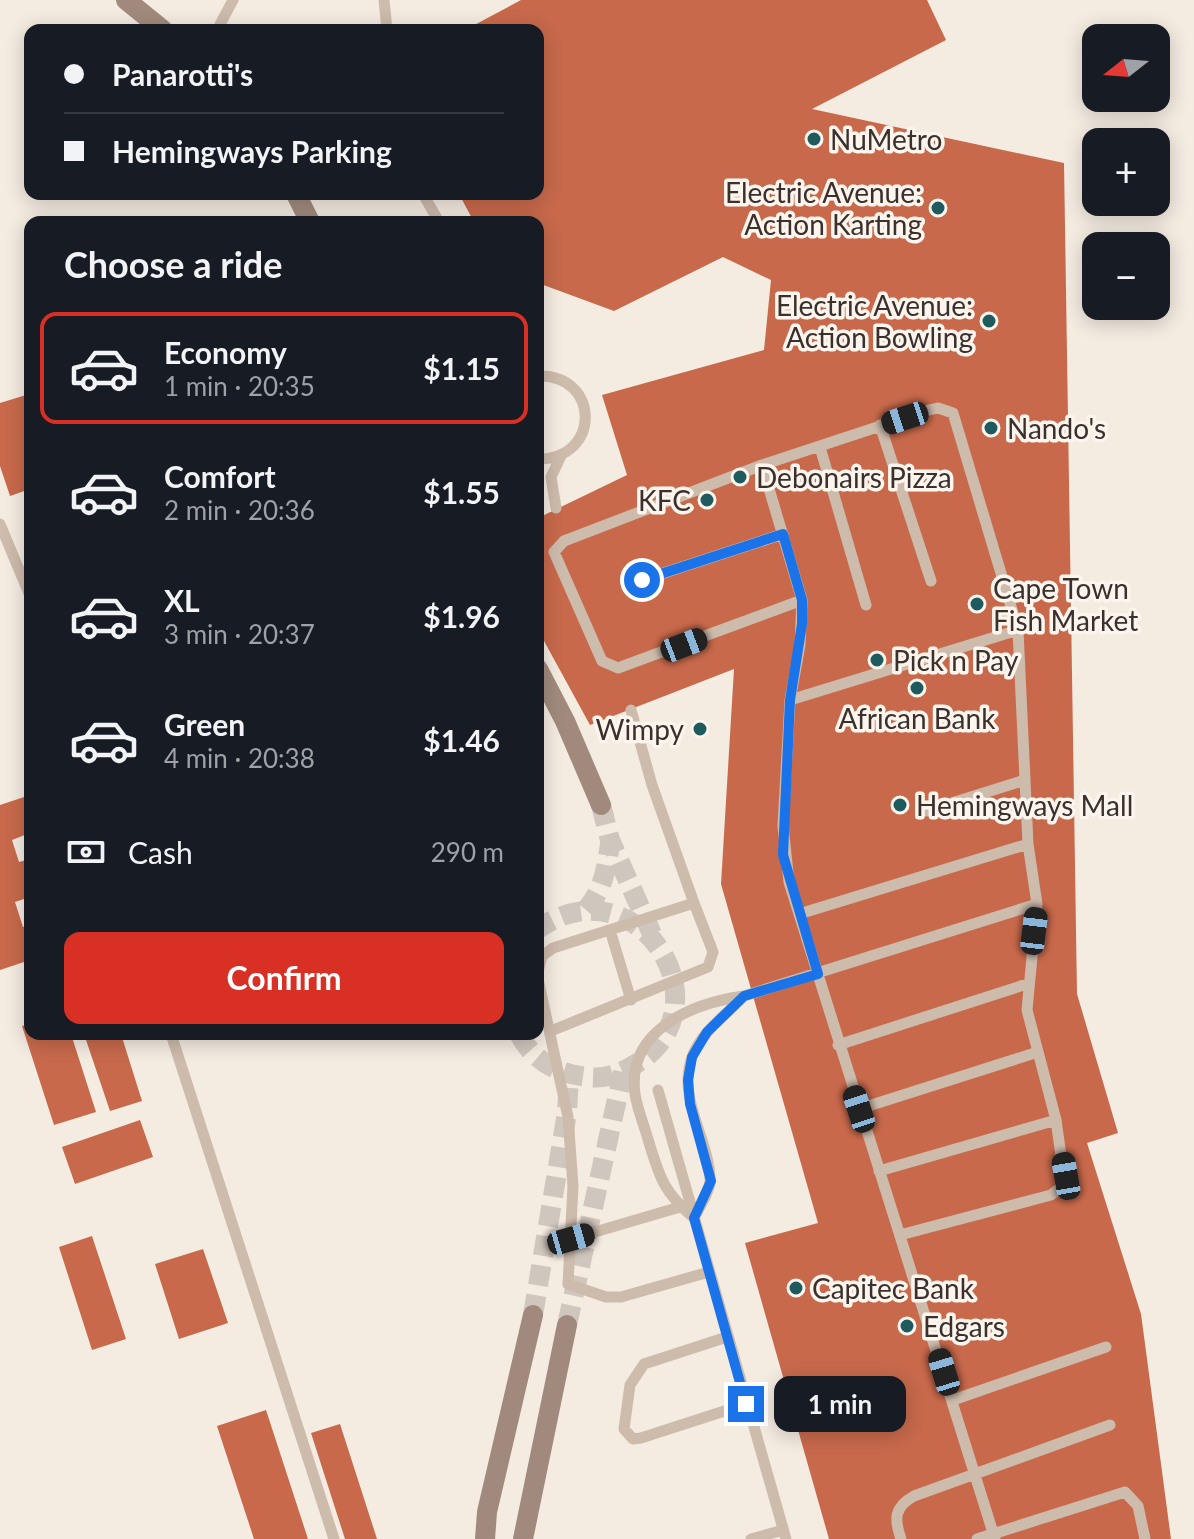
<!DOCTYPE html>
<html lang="en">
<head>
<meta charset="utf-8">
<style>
  :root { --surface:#171b24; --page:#242831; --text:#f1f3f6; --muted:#9ea1a6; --line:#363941; --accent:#d93025 }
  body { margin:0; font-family:Lato,sans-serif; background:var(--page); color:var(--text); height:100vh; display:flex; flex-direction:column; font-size:30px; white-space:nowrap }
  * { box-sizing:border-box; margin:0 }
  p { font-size:26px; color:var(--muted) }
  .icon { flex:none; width:44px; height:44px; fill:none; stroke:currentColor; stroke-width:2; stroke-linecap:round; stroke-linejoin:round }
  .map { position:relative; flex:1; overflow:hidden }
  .details { position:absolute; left:24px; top:216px; width:520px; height:824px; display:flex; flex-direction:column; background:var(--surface); border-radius:16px; box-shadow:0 4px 20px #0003 }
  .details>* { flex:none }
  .guide { position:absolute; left:24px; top:24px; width:520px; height:176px; border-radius:16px; box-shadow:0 4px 20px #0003; display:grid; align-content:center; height:176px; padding:0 40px; background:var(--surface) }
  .needle { width:52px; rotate:253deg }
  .fabs { position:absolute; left:1082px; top:24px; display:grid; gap:16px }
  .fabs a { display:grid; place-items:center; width:88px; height:88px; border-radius:16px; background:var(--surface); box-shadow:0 4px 20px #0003; font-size:40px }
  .end { position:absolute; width:36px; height:36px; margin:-18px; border:10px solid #1a73e8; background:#fff; box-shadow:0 0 0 4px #fff }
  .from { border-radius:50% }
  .bubble { position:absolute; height:56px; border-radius:16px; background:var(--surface); box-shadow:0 4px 20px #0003; font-size:26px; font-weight:700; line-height:56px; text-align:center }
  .car { position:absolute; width:24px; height:48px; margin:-24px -12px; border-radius:10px; box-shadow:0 0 6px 2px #0007; background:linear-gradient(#222 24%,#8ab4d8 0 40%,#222 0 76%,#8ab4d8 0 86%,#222 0) }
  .guide b { display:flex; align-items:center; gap:28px; height:76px; font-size:30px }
  .guide b+b { border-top:2px solid var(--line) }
  .guide i { width:20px; height:20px; background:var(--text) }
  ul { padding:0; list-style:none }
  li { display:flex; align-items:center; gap:24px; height:112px; margin:0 16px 12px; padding:0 24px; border:4px solid transparent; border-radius:16px }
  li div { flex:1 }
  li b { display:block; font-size:30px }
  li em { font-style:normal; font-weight:700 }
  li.active { border-color:var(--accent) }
  li>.icon { width:72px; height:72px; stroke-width:1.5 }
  h2 { padding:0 40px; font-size:36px; line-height:96px }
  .pay { display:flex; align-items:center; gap:20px; height:88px; padding:0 40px; font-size:30px }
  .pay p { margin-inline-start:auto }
  .cta { display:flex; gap:16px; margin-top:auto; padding:16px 40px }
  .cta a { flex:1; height:92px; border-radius:16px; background:var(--accent); color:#fff; font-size:32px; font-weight:700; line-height:92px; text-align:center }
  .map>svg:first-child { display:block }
  .building { fill:#c8694b }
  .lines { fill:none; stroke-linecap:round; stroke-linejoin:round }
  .secondary-tunnel { stroke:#cfc6bd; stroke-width:20; stroke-dasharray:20 10; stroke-linecap:butt }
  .lane { stroke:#cdbbac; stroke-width:11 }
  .secondary { stroke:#a18a7d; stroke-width:20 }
  .route { stroke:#1a73e8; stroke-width:10 }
  .poi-dot { fill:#1f5a5e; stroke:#fbf5ee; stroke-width:3 }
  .labels { text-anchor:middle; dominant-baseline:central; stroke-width:7; stroke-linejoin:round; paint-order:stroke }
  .poi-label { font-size:28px; fill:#3b302b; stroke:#fbf5ee; text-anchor:start }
</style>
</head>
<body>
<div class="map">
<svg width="1194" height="1539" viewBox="0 0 1194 1539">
  <rect width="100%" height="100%" fill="#f4ebe1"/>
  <path class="building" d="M521,0H927L946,40L812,109L1064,163L1077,994L1118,1133L1087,1143L1141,1314L1171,1539H829L745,1243L818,1223L721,884L734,669L590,725L538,630V518L627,475L602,395L764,350L771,280L723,257L614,311L538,283V222H474L459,194H538V30H465Z
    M26,395L30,407V489L10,496L0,466V403Z
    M30,795V833L12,840L19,862L30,859V897L15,902L23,927L30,925V960L0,970V805Z
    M30,1024V1034H71L96,1112L54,1125L22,1026Z
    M84,1034H121L142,1101L110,1111Z
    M140,1120L153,1157L75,1184L62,1147Z
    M92,1236L126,1339L92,1350L59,1247Z
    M203,1249L228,1323L179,1339L155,1264Z
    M266,1410L308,1539H254L217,1426Z
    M340,1424L377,1539H345L311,1433Z"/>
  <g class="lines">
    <path class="secondary-tunnel" d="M601,805L610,840L652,934
      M586,910C603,890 606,871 610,844
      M519,1034C533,1061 558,1074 588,1077C604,1079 620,1074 634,1065C732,1008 637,859 538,929
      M533,1315L567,1113L569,1075
      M567,1325L623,1072"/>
    <path class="lane" d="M384,0L387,30
      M217,30L233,0
      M423,194L439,222
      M538,376C600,374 602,459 538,459
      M880,425L931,581
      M820,447L866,605
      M762,465L929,410L938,408L953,413L1018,630L790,700
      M556,508L551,477L561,456
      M0,524L30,596
      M642,580L783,534
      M802,600L618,668L602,661L554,552L564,541L762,465L802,600L800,645L790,700L783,826L789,882L995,1539
      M926,811L1025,780
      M799,914L1028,844
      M610,930L631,1000
      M538,972L542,956L553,948L694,903L652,785L631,710
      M538,979L568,1117L573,1186L568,1284L606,1297H621L709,1272
      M744,996C726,1015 701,1032 692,1057C677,1100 709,1138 710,1179C711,1190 699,1208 694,1218C662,1191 659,1175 647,1136C643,1122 637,1108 635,1094C626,1030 693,1003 744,996L1037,904L1028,844L1018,630
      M551,1031L708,967L713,952L694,903
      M171,1034L334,1539
      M838,1045L1027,984
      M658,1090L786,1539
      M859,1109L1038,1052
      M879,1171L1056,1120
      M900,1235L1051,1195L1065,1184L1056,1120L1027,1010L1037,904
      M571,1239L680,1207
      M727,1337L644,1364L630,1385L624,1429L633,1439L641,1438L746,1404
      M953,1400L1106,1347
      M751,1539L783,1530
      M901,1539C894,1519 894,1507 914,1496L1110,1425
      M977,1539L1125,1492L1138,1506L1145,1539"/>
    <path class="secondary" d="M126,0L163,30
      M296,194L310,222
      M538,669L565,721L601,805
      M485,1539L487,1512L533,1315
      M523,1539L567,1325"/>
  </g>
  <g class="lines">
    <path class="route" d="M642,580L783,534L802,600V624L790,700L783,855L818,974L744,996L707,1032L692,1057L688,1080L690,1104L711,1181L694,1218L746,1404"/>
  </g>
  <g class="poi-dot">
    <circle cx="814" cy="139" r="8"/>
    <circle cx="938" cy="208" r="8"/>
    <circle cx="989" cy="321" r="8"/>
    <circle cx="991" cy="428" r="8"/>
    <circle cx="740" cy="477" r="8"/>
    <circle cx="707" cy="500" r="8"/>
    <circle cx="977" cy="604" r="8"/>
    <circle cx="877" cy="660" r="8"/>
    <circle cx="917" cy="688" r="8"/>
    <circle cx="700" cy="729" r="8"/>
    <circle cx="900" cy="805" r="8"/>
    <circle cx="796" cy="1288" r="8"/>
    <circle cx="907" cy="1326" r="8"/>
  </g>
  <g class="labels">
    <g class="poi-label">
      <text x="830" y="139">NuMetro</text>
      <text x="922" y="192" text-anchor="end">Electric Avenue:<tspan x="922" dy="32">Action Karting</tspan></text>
      <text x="973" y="305" text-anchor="end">Electric Avenue:<tspan x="973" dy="32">Action Bowling</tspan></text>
      <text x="1007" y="428">Nando's</text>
      <text x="756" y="477">Debonairs Pizza</text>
      <text x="691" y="500" text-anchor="end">KFC</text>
      <text x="993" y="588">Cape Town<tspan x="993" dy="32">Fish Market</tspan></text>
      <text x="893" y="660">Pick n Pay</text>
      <text x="917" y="718" text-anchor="middle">African Bank</text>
      <text x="684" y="729" text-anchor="end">Wimpy</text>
      <text x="916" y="805">Hemingways Mall</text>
      <text x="812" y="1288">Capitec Bank</text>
      <text x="923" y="1326">Edgars</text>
    </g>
  </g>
</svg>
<div class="fabs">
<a><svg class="needle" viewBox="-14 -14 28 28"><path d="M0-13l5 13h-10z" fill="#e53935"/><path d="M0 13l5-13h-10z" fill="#9ea1a6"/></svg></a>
<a>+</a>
<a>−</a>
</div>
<i class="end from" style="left:642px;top:580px"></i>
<i class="end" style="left:746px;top:1404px"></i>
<div class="bubble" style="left:774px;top:1376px;width:132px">1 min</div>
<i class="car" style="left:905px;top:418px;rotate:252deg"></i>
<i class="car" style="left:684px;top:645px;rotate:69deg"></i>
<i class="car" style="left:1034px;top:931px;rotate:7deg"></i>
<i class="car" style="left:859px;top:1109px;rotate:342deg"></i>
<i class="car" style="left:1066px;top:1176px;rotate:350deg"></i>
<i class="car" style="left:571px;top:1239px;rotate:74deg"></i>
<i class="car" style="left:944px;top:1372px;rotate:343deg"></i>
<div class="guide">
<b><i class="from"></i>Panarotti's</b>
<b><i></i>Hemingways Parking</b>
</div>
<section class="details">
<h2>Choose a ride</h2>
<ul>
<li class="active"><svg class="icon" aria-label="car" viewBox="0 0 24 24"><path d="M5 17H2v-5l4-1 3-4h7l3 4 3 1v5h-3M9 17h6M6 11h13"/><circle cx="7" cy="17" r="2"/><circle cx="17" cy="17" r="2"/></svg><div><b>Economy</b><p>1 min · 20:35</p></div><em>$1.15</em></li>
<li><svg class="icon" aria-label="car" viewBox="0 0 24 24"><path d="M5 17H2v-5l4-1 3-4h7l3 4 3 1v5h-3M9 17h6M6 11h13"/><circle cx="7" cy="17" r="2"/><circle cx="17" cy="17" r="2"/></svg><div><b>Comfort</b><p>2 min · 20:36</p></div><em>$1.55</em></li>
<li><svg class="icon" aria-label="car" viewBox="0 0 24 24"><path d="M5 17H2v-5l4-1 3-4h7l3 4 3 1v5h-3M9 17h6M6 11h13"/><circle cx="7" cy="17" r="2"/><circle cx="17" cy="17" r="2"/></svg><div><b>XL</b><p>3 min · 20:37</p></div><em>$1.96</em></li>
<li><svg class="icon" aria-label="car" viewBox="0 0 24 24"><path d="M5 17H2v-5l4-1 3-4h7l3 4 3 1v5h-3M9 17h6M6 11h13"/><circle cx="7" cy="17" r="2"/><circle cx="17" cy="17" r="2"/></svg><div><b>Green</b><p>4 min · 20:38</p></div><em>$1.46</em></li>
</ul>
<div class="pay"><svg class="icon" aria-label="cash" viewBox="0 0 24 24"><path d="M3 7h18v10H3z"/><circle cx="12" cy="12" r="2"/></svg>Cash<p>290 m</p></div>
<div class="cta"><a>Confirm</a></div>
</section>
</div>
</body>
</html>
